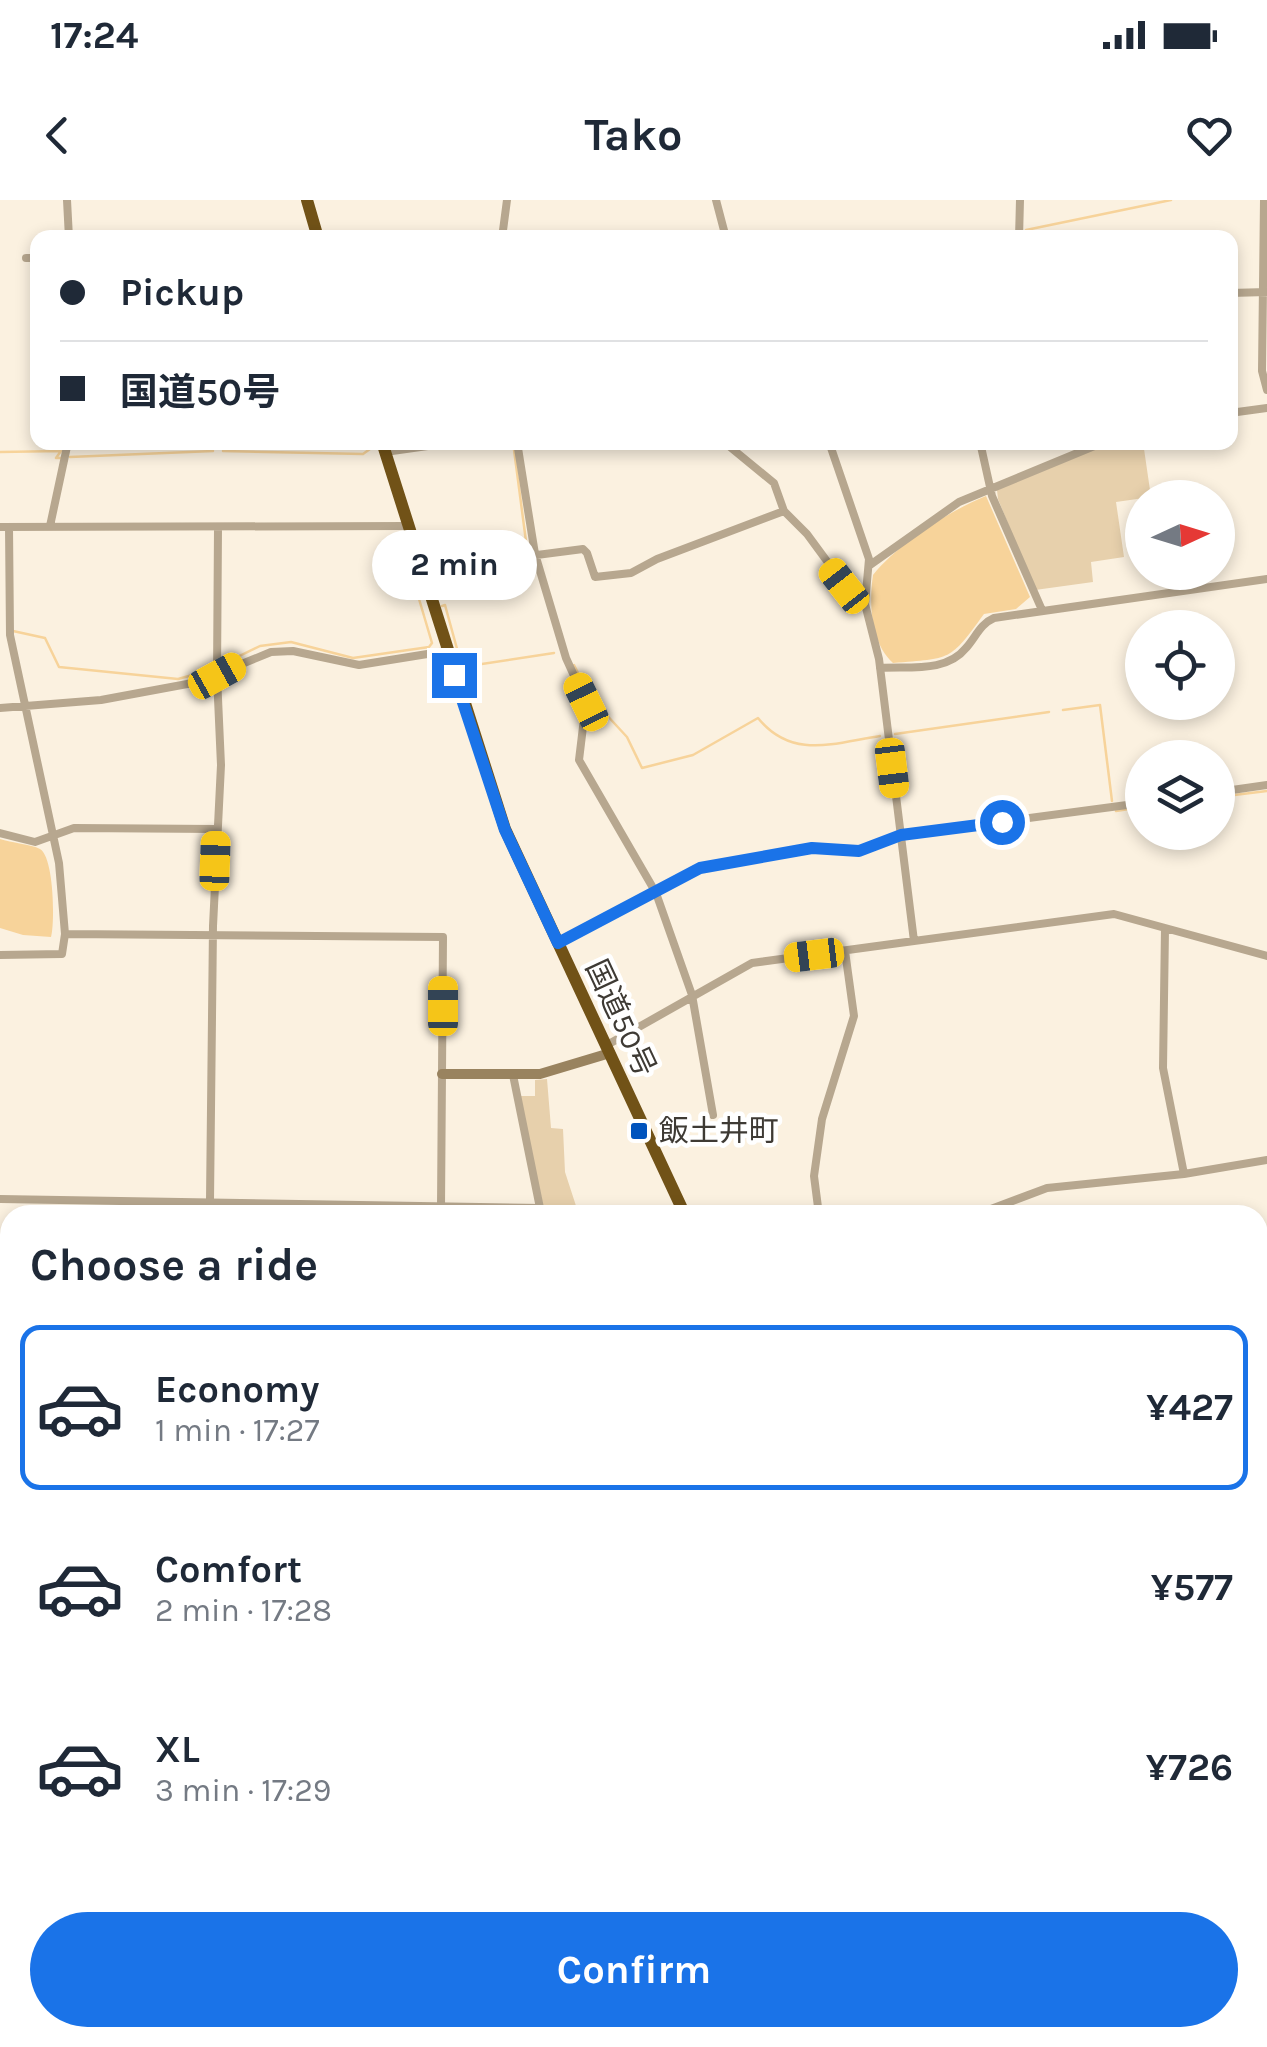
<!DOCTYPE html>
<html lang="en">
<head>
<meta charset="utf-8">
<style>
  :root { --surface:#fff; --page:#f6f6f7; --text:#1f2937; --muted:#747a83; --line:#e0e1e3; --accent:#1a73e8 }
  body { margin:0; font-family:Karla,"Noto Sans JP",sans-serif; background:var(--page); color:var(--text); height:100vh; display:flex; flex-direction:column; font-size:38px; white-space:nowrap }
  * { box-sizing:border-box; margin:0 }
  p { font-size:32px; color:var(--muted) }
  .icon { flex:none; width:55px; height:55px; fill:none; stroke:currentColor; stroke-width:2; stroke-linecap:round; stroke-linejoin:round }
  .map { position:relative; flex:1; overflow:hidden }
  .details { position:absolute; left:0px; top:1005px; width:1268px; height:842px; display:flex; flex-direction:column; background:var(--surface); border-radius:30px 30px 0 0; box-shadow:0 5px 15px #0003 }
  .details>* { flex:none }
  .guide { position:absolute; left:30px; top:30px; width:1208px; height:220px; border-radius:20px; box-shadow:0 5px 15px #0003; display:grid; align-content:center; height:220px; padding:0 30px; background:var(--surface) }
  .needle { width:65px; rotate:86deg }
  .tools { position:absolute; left:1125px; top:280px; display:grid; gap:20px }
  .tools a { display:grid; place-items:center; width:110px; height:110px; border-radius:50%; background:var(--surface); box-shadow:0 5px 15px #0003; font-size:50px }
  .end { position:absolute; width:45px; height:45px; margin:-22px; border:12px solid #1a73e8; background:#fff; box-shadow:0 0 0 5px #fff }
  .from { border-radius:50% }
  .bubble { position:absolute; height:70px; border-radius:35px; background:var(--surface); box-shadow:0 5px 15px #0003; font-size:32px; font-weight:700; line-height:70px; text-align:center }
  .car { position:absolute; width:30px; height:60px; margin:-30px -15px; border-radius:12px; box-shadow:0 0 8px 2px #0007; background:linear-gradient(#f5c518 24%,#345 0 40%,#f5c518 0 76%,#345 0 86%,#f5c518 0) }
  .guide b { display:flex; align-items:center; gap:35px; height:95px; font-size:38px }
  .guide b+b { border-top:2px solid var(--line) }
  .guide i { width:25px; height:25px; background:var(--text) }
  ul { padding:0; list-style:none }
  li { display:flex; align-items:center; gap:30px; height:165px; margin:0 20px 15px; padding:0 10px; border:5px solid transparent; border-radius:20px }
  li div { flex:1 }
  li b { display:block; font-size:38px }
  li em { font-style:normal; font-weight:700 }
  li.selected { border-color:var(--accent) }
  li>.icon { width:90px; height:90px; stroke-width:1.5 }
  h2 { padding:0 30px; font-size:45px; line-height:120px }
  .cta { display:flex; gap:20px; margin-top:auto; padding:20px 30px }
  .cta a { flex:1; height:115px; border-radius:60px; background:var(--accent); color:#fff; font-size:40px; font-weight:700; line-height:115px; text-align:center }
  .status { display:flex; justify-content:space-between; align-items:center; height:70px; padding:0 50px; background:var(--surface); direction:ltr }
  .status svg { height:28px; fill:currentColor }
  header { display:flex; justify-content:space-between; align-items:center; height:130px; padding:0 30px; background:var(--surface); font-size:45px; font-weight:700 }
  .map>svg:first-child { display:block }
  .green { fill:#e7d0ac }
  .water { fill:#f7d39a }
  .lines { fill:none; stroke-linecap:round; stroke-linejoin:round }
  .stream { stroke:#f7d39a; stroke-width:2.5 }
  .river { stroke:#f7d39a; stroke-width:15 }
  .street { stroke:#b7a78f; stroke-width:8 }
  .secondary { stroke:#99835f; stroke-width:10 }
  .highway { stroke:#715217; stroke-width:12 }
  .route { stroke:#1a73e8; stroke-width:12 }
  .poi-dot { fill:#0154bd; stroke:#fff; stroke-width:4 }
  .labels { text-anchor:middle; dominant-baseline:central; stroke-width:9; stroke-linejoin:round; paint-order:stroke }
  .street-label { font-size:30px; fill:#3e3a34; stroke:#fff }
  .poi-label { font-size:30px; fill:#3e3a34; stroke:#fff; text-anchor:start }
</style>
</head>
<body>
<div class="status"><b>17:24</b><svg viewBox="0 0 49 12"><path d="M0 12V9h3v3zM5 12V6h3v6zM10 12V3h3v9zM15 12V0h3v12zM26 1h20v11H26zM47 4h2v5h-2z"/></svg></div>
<header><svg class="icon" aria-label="back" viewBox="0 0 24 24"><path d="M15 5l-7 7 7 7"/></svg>Tako<svg class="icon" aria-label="heart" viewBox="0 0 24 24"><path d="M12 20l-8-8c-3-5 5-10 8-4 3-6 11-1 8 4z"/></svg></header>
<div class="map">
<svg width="1267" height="1847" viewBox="0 0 1267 1847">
  <rect width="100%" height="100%" fill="#fbf1e0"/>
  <path class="green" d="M1143,242L1151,297L1116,302L1124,357L1091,362L1093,382L1035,390L998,299L997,290L1110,243Z
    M547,879L551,928L563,929L565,972L578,1012L545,1015L520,896H535V880Z"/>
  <path class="water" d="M986,296L1030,397L1016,409L984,414C949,462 952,458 893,463C870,442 869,403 873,375C899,343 949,311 986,296Z
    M0,639C11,643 31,644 40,649C54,657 55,723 51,737L23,735L0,728Z"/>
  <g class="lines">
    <path class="stream" d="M1026,30L1171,0
      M990,38L1013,32
      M223,251L363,254L370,249L367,242
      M0,252L61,251L56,258H62
      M70,257L213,251
      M418,333L422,332L431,361L527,349L513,242
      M442,406L445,405L462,467L554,453
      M13,431L45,438L59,467L178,479L214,469
      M221,465L260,446L291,442L353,458L429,447L432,443L401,338L404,337
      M574,465L590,497L627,537L642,568L693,555L758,518C792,560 834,543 880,536
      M1063,510L1100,505L1112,601
      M895,534L1049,512
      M1218,597L1267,591
      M1116,611L1142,607"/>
    <path class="river" d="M1258,1461L1267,1460
      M0,1534H10"/>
    <path class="street" d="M67,0L69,38
      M716,0L726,38
      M1264,0L1262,171L1267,190
      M502,38L507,0
      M1019,38L1020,0
      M26,58H38
      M1230,93L1267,92
      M1230,213L1267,208
      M517,242L535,354L566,458L586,502L579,560L656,693L692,795L713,915
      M724,242L774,283L784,311L807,334L857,402L865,404
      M829,242L869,359L865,404L879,459L914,741
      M980,242L992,296L1042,410
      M385,252L456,242
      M50,326L68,242
      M0,327L407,326
      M870,365L959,302L1104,242
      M421,370L583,349L587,353L595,377L631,373L657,359L784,311
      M880,468C909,466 946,473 966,448C976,437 980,424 994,418L1267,379
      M0,508L101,500L198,482L271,452L293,451L359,465L446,451
      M1218,592L1267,585
      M0,633L35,642L74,628L216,629
      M1165,729L1163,868L1184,974
      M65,734L443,737L441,1007
      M558,743L700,668L812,648L859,651L901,635L1142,603
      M0,755L62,754L65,734L59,663L10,435L9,327
      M607,845L752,763L914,741L1114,714L1267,756
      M513,875L540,1008
      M0,999L540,1008V1015
      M210,1000L213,726L221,565L217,476L218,328
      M819,1015L814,976L822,919L854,816L845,751
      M975,1015L1047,988L1184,974L1267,960
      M0,1510H10
      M0,1827H10
      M863,1838L864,1847
      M1207,1838L1209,1847
      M1073,1844L1080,1842L1094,1847
      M616,1847V1838"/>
    <path class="secondary" d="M442,874H540L610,853
      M1258,1220L1267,1218
      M0,1276H10
      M1258,1483L1267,1481
      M0,1559H10"/>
    <path class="highway" d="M307,0L318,38
      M382,242L505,629L685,1015
      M1070,1838L1074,1847"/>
  </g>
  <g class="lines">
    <path class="route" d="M454,475L505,630L558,743L700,668L812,648L859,651L901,635L1002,622"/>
  </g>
  <rect class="poi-dot" x="629" y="921" width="20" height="20" rx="5"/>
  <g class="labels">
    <g class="street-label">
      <text transform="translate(621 818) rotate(65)">国道50号</text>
    </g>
    <g class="poi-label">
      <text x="659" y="931">飯土井町</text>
    </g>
  </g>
</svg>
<div class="tools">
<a><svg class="needle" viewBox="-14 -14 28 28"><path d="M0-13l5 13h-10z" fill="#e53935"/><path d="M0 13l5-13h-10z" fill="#747a83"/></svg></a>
<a><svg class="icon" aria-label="locate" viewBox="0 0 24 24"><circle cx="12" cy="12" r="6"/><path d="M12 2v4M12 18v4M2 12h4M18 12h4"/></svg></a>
<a><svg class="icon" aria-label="layers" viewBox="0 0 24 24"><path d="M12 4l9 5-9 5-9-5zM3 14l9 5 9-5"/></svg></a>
</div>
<i class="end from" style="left:1002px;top:622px"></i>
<i class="end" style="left:454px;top:475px"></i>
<div class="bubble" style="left:372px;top:330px;width:165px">2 min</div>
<i class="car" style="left:844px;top:386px;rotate:322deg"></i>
<i class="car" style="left:217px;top:476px;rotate:61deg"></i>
<i class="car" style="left:586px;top:502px;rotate:334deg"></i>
<i class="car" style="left:892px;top:568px;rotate:173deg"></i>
<i class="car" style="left:215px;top:661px;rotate:2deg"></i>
<i class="car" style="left:814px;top:755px;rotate:263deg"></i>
<i class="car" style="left:443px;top:806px;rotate:0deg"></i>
<div class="guide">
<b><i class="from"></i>Pickup</b>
<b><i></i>国道50号</b>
</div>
<section class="details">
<h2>Choose a ride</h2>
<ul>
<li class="selected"><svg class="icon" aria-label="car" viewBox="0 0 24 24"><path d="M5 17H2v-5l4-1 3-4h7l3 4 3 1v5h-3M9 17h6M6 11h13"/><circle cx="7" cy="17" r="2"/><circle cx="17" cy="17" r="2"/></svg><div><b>Economy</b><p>1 min · 17:27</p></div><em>¥427</em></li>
<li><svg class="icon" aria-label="car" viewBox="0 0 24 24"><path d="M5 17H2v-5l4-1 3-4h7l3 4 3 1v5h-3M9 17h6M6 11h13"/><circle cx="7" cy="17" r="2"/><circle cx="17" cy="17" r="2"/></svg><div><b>Comfort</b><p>2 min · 17:28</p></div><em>¥577</em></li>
<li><svg class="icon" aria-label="car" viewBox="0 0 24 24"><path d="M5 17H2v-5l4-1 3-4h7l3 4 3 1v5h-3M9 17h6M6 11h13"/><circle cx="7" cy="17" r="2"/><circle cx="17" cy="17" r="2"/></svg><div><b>XL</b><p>3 min · 17:29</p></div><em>¥726</em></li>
</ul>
<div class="cta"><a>Confirm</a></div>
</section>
</div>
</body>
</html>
